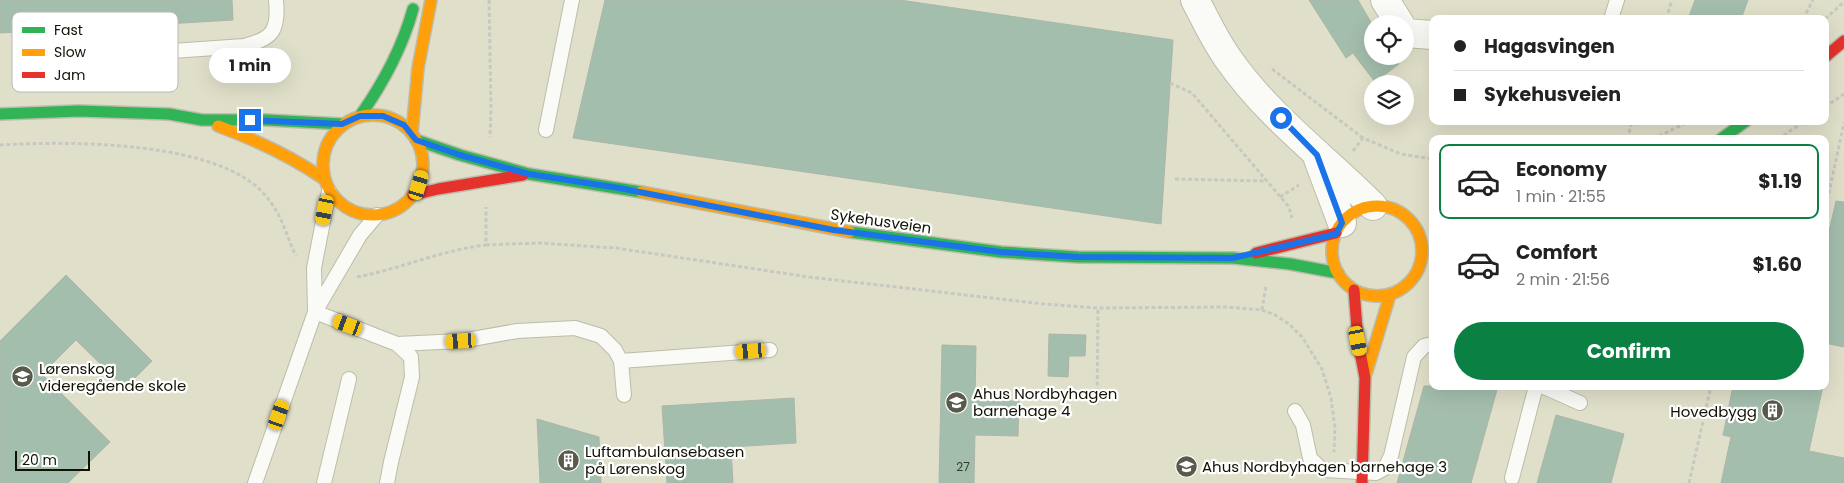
<!DOCTYPE html>
<html lang="en">
<head>
<meta charset="utf-8">
<style>
  :root { --surface:#fff; --page:#f2f2f2; --text:#222; --muted:#767676; --line:#e0e0e0; --accent:#0b8043 }
  body { margin:0; font-family:Poppins,sans-serif; background:var(--page); color:var(--text); height:100vh; display:flex; flex-direction:column; font-size:19px; white-space:nowrap }
  * { box-sizing:border-box; margin:0 }
  p { font-size:16px; color:var(--muted) }
  .icon { flex:none; width:28px; height:28px; fill:none; stroke:currentColor; stroke-width:2; stroke-linecap:round; stroke-linejoin:round }
  .map { position:relative; flex:1; overflow:hidden }
  .details { position:absolute; left:1429px; top:135px; width:400px; height:255px; display:flex; flex-direction:column; background:var(--surface); border-radius:10px; box-shadow:0 5px 20px #0002 }
  .details>* { flex:none }
  .hud { position:absolute; left:1429px; top:15px; width:400px; height:110px; border-radius:10px; box-shadow:0 5px 20px #0002; display:grid; align-content:center; height:110px; padding:0 25px; background:var(--surface) }
  .fabs { position:absolute; left:1364px; top:15px; display:grid; gap:10px }
  .fabs a { display:grid; place-items:center; width:50px; height:50px; border-radius:50%; background:var(--surface); box-shadow:0 5px 20px #0002; font-size:25px }
  .scale { position:absolute; left:15px; bottom:12px; width:75px; box-sizing:border-box; padding-left:5px; border:2px solid #111204; border-top:0; font-size:14px; line-height:18px; white-space:nowrap; color:#111204; -webkit-text-stroke:4px #fff; paint-order:stroke }
  .end { position:absolute; width:22px; height:22px; margin:-11px; border:6px solid #1a73e8; background:#fff; box-shadow:0 0 0 2px #fff }
  .from { border-radius:50% }
  .bubble { position:absolute; height:35px; border-radius:18px; background:var(--surface); box-shadow:0 5px 20px #0002; font-size:16px; font-weight:700; line-height:35px; text-align:center }
  .car { position:absolute; width:15px; height:30px; margin:-15px -8px; border-radius:6px; box-shadow:0 0 4px 1px #0007; background:linear-gradient(#f5c518 24%,#345 0 40%,#f5c518 0 76%,#345 0 86%,#f5c518 0) }
  .hud b { display:flex; align-items:center; gap:18px; height:48px; font-size:19px }
  .hud b+b { border-top:1px solid var(--line) }
  .hud i { width:12px; height:12px; background:var(--text) }
  ul { padding:9px 0 0; list-style:none }
  li { display:flex; align-items:center; gap:15px; height:75px; margin:0 10px 8px; padding:0 15px; border:2px solid transparent; border-radius:10px }
  li div { flex:1 }
  li b { display:block; font-size:19px }
  li em { font-style:normal; font-weight:700 }
  li.current { border-color:var(--accent) }
  li>.icon { width:45px; height:45px; stroke-width:1.5 }
  .primary-button { display:flex; gap:10px; margin-top:auto; padding:10px 25px }
  .primary-button a { flex:1; height:58px; border-radius:30px; background:var(--accent); color:#fff; font-size:20px; font-weight:700; line-height:58px; text-align:center }
  .map>svg:first-child { display:block }
  .building { fill:#a4bead; stroke:#acb6a8 }
  .lines { fill:none; stroke-linecap:round; stroke-linejoin:round }
  .lane-casing { stroke:#bcbcaa; stroke-width:16 }
  .street-casing { stroke:#bcbcaa; stroke-width:30 }
  .fast-casing { stroke:#bcbcaa; stroke-width:14 }
  .slow-casing { stroke:#bcbcaa; stroke-width:14 }
  .jam-casing { stroke:#bcbcaa; stroke-width:14 }
  .path { stroke:#c8c8c2; stroke-width:3; stroke-dasharray:4 2.5; stroke-linecap:butt }
  .lane { stroke:#fafaf7; stroke-width:14 }
  .street { stroke:#fafaf7; stroke-width:28 }
  .fast { stroke:#30b455; stroke-width:11 }
  .slow { stroke:#ff9f0a; stroke-width:11 }
  .jam { stroke:#e5322d; stroke-width:11 }
  .route { stroke:#1a73e8; stroke-width:6 }
  .labels { text-anchor:middle; dominant-baseline:central; stroke-width:4.5; stroke-linejoin:round; paint-order:stroke }
  .number-label { font-size:12px; fill:#363d2e }
  .street-label { font-size:15px; fill:#111204; stroke:#fff }
  .poi-label { font-size:15px; fill:#111204; stroke:#fff; text-anchor:start }
  .key { fill:#fff; stroke:#b8b8b4; stroke-width:1 }
  .key-label { font-size:14px; fill:#111204 }
</style>
</head>
<body>
<div class="map">
<svg width="1844" height="483" viewBox="0 0 1844 483">
  <rect width="100%" height="100%" fill="#e0e0ca"/>
  <path class="building" d="M0,0H232L233,20L115,27L116,32L93,33L92,28L0,33Z
    M605,0H900L1173,40L1161,224L573,138Z
    M1309,0H1358L1372,24H1370L1372,27V56H1393L1399,64L1375,82L1353,53L1346,58Z
    M1695,0H1748L1741,19H1688Z
    M1836,201L1844,202V347L1825,343V249Z
    M66,275L152,361L125,388L76,340L42,374L110,442L68,483H0V341Z
    M1049,334L1086,335L1085,356H1069L1068,377L1048,376Z
    M942,345L976,346L975,401H1019L1018,436L975,435L974,483H939Z
    M1424,386H1498L1471,483H1397Z
    M1733,386H1823L1809,451L1844,458V483H1721L1731,437L1723,435Z
    M794,398L796,443L731,447L733,483H667L662,406Z
    M1556,415L1624,434L1611,483H1537Z
    M537,419L599,437L601,483H540Z"/>
  <g class="lines">
    <defs>
      <path id="lane" d="M1611,19L1617,0
        M129,54L244,46C273,39 279,30 276,0
        M546,130L572,0
        M315,311L314,268L329,191
        M315,312L397,344L461,341L517,331L575,328L601,336L615,350L621,361L624,395
        M621,361L770,350
        M1542,386L1580,403
        M1295,411L1303,425L1310,458L1319,467L1325,470L1376,473L1385,468L1391,456L1414,357L1424,346L1432,344
        M1512,478L1536,386
        M255,483L315,312L360,235L377,215
        M324,483L349,379
        M387,483L391,462L412,377L411,357L397,344"/>
      <path id="street" d="M1195,0C1206,20 1215,41 1229,60C1268,116 1325,158 1373,206
        M1385,0L1400,24
        M1405,31L1406,33L1432,35
        M1318,159L1342,223"/>
      <path id="fast" d="M0,114L79,111L169,114L202,120H267L342,124
        M360,116C384,82 402,49 413,9
        M1721,139L1746,121
        M416,140L460,155L529,174L641,192
        M850,232L1001,252L1078,257L1233,258L1290,264L1338,273"/>
      <path id="slow" d="M323 165a50 50 0 1 1 100 0a50 50 0 1 1-100 0Z
        M218,126C256,140 291,156 324,179
        M412,133L418,68L431,0
        M641,192L850,232
        M1332 251a45 45 0 1 1 90 0a45 45 0 1 1-90 0Z
        M1366,374L1390,295"/>
      <path id="jam" d="M1825,57L1844,41
        M413,195L438,189L523,175
        M1256,253L1336,233
        M1354,290L1358,341L1365,378L1362,483"/>
    </defs>
    <use href="#lane" class="lane-casing"/>
    <use href="#street" class="street-casing"/>
    <use href="#fast" class="fast-casing"/>
    <use href="#slow" class="slow-casing"/>
    <use href="#jam" class="jam-casing"/>
    <path class="path" d="M489,0L491,109L490,137
      M1666,19L1672,0
      M1803,19L1813,0
      M1825,19L1844,2
      M1272,69L1363,138
      M1170,83L1192,93L1289,207L1292,218
      M1825,107L1844,94
      M1631,139L1629,133L1632,121
      M1653,139L1690,121
      M1778,139L1805,121
      M0,145C68,141 218,140 265,195C283,216 285,233 296,256
      M1353,151L1363,138L1401,154L1432,159
      M1175,179L1266,181
      M1280,197L1299,185
      M1825,197H1828L1844,123
      M486,245L539,243L616,248L809,277L1044,304L1098,308L1227,307L1262,310L1275,315L1289,324L1302,337L1322,369L1331,398L1335,428L1334,452
      M357,277C400,269 442,250 486,245V207
      M1262,310L1266,286
      M1097,405L1098,308
      M1689,483L1711,386"/>
    <use href="#lane" class="lane"/>
    <use href="#street" class="street"/>
    <use href="#fast" class="fast"/>
    <use href="#slow" class="slow"/>
    <use href="#jam" class="jam"/>
  </g>
  <g class="lines">
    <path class="route" d="M250,120L342,124L360,116H383L404,125L416,140L460,155L529,174L619,188L834,230L1001,252L1078,257L1233,258L1336,234L1342,223L1317,155L1281,118"/>
  </g>
  <defs>
    <symbol id="school-disc" viewBox="-11 -11 22 22"><circle r="9.5" fill="#595a49" stroke="#fff"/><path d="M0-5L7-2L0 1L-7-2ZM-4 1L0 2.5L4 1V4Q0 6-4 4Z" fill="#fff"/></symbol>
    <symbol id="building-disc" viewBox="-11 -11 22 22"><circle r="9.5" fill="#595a49" stroke="#fff"/><path d="M-4-6H4V6H1V3H-1V6H-4ZM-2.5-4.3h1.7v1.8h-1.7ZM.8-4.3h1.7v1.8H.8ZM-2.5-1h1.7V.8h-1.7ZM.8-1h1.7V.8H.8Z" fill="#fff"/></symbol>
  </defs>
  <g fill-rule="evenodd">
    <use href="#school-disc" x="10" y="364" width="25" height="25"/>
    <use href="#school-disc" x="944" y="390" width="25" height="25"/>
    <use href="#building-disc" x="1760" y="398" width="25" height="25"/>
    <use href="#building-disc" x="556" y="448" width="25" height="25"/>
    <use href="#school-disc" x="1174" y="454" width="25" height="25"/>
  </g>
  <g class="labels">
    <g class="number-label">
      <text x="963" y="466">27</text>
    </g>
    <g class="street-label">
      <text transform="translate(881 221) rotate(8)">Sykehusveien</text>
    </g>
    <g class="poi-label">
      <text x="39" y="368">Lørenskog<tspan x="39" dy="17">videregående skole</tspan></text>
      <text x="973" y="393">Ahus Nordbyhagen<tspan x="973" dy="17">barnehage 4</tspan></text>
      <text x="1757" y="411" text-anchor="end">Hovedbygg</text>
      <text x="585" y="451">Luftambulansebasen<tspan x="585" dy="17">på Lørenskog</tspan></text>
      <text x="1202" y="466">Ahus Nordbyhagen barnehage 3</text>
    </g>
  </g>
  <rect x="12" y="12" width="166" height="80" rx="8" class="key"/>
  <rect x="22" y="27" width="23" height="6" fill="#30b455"/>
  <rect x="22" y="49" width="23" height="7" fill="#ff9f0a"/>
  <rect x="22" y="72" width="23" height="6" fill="#e5322d"/>
  <g class="key-label">
    <text x="54" y="35">Fast</text>
    <text x="54" y="57">Slow</text>
    <text x="54" y="80">Jam</text>
  </g>
</svg>
<div class="fabs">
<a><svg class="icon" aria-label="locate" viewBox="0 0 24 24"><circle cx="12" cy="12" r="6"/><path d="M12 2v4M12 18v4M2 12h4M18 12h4"/></svg></a>
<a><svg class="icon" aria-label="layers" viewBox="0 0 24 24"><path d="M12 4l9 5-9 5-9-5zM3 14l9 5 9-5"/></svg></a>
</div>
<div class="scale">20 m</div>
<i class="end from" style="left:1281px;top:118px"></i>
<i class="end" style="left:250px;top:120px"></i>
<div class="bubble" style="left:209px;top:48px;width:82px">1 min</div>
<i class="car" style="left:419px;top:185px;rotate:17deg"></i>
<i class="car" style="left:325px;top:210px;rotate:191deg"></i>
<i class="car" style="left:348px;top:325px;rotate:291deg"></i>
<i class="car" style="left:461px;top:341px;rotate:267deg"></i>
<i class="car" style="left:1358px;top:341px;rotate:169deg"></i>
<i class="car" style="left:751px;top:351px;rotate:266deg"></i>
<i class="car" style="left:279px;top:415px;rotate:19deg"></i>
<div class="hud">
<b><i class="from"></i>Hagasvingen</b>
<b><i></i>Sykehusveien</b>
</div>
<section class="details">
<ul>
<li class="current"><svg class="icon" aria-label="car" viewBox="0 0 24 24"><path d="M5 17H2v-5l4-1 3-4h7l3 4 3 1v5h-3M9 17h6M6 11h13"/><circle cx="7" cy="17" r="2"/><circle cx="17" cy="17" r="2"/></svg><div><b>Economy</b><p>1 min · 21:55</p></div><em>$1.19</em></li>
<li><svg class="icon" aria-label="car" viewBox="0 0 24 24"><path d="M5 17H2v-5l4-1 3-4h7l3 4 3 1v5h-3M9 17h6M6 11h13"/><circle cx="7" cy="17" r="2"/><circle cx="17" cy="17" r="2"/></svg><div><b>Comfort</b><p>2 min · 21:56</p></div><em>$1.60</em></li>
</ul>
<div class="primary-button"><a>Confirm</a></div>
</section>
</div>
</body>
</html>
